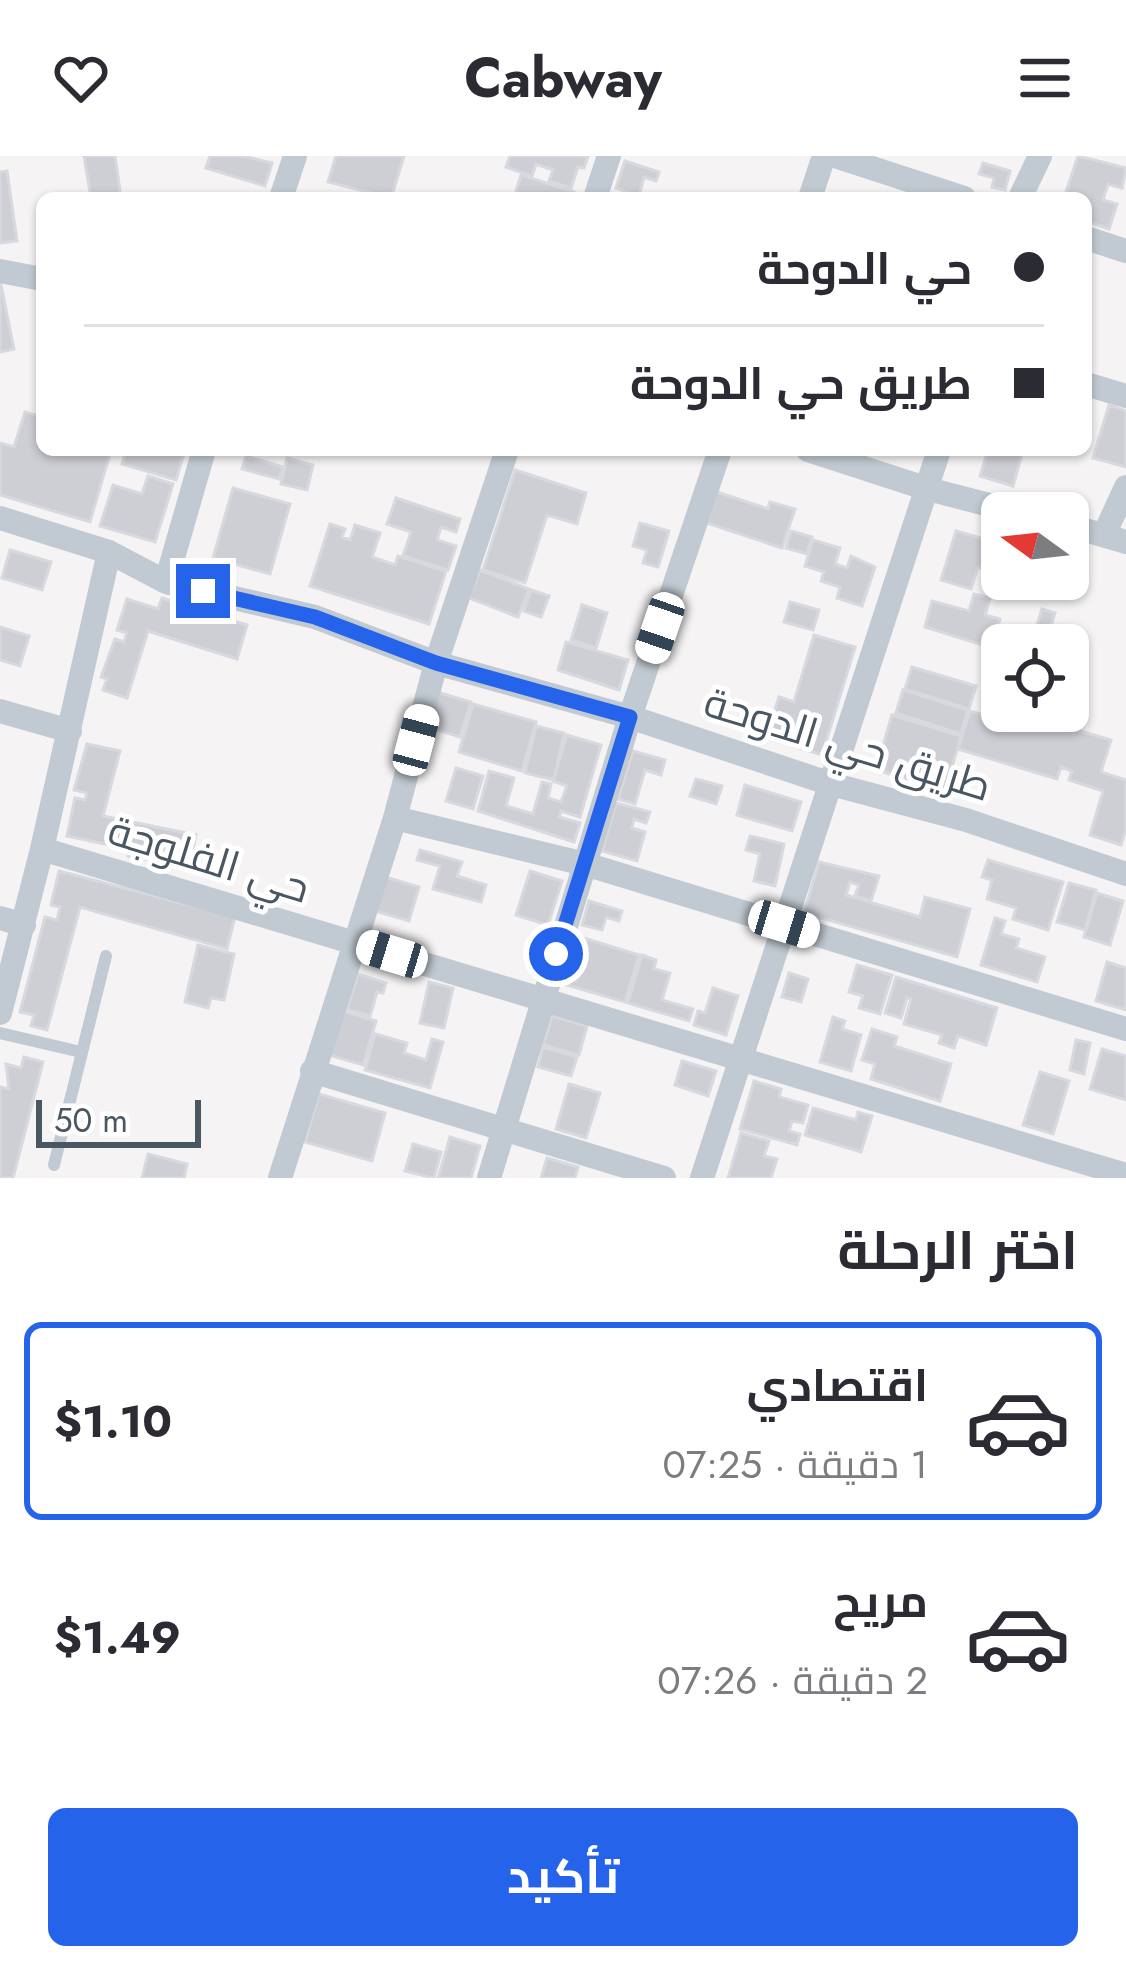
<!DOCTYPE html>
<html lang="ar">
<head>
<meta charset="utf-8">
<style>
  :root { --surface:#fff; --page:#f2f2f3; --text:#2b2b33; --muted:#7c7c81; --line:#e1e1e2; --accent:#2563eb }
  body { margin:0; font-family:Jost,Cairo,sans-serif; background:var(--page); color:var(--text); direction:rtl; height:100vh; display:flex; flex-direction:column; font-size:45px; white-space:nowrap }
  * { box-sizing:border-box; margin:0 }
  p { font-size:39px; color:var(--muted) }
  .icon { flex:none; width:66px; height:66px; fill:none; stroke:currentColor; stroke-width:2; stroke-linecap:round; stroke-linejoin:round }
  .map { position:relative; height:1022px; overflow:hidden; direction:ltr }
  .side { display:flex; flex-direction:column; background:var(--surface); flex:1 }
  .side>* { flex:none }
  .banner { position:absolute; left:36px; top:36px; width:1056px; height:264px; border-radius:18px; box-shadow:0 3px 9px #0004; direction:rtl; display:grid; align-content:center; height:264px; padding:0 48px; background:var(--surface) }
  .needle { width:78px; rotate:285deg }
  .tools { position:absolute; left:981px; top:336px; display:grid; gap:24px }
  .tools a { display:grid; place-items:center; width:108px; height:108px; border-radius:18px; background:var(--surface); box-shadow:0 3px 9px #0004; font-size:60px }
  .scale { position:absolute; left:36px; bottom:30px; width:165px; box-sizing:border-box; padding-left:12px; border:6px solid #4a5661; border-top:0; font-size:33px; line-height:42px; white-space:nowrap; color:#4a5661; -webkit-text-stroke:9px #fff; paint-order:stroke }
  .end { position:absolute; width:54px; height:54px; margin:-27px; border:15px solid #2563eb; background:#fff; box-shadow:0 0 0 6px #fff }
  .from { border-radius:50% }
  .car { position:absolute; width:36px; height:72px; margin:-36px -18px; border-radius:15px; box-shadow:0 0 9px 3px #0007; background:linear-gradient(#fff 24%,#345 0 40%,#fff 0 76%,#345 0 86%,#fff 0) }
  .banner b { display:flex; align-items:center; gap:42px; height:114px; font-size:45px }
  .banner b+b { border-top:3px solid var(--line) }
  .banner i { width:30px; height:30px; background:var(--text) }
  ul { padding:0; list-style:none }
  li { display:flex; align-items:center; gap:36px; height:198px; margin:0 24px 18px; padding:0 24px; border:6px solid transparent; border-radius:18px }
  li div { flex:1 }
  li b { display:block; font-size:45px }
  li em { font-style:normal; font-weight:700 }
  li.current { border-color:var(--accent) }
  li>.icon { width:108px; height:108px; stroke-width:1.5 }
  h2 { padding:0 48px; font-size:54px; line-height:144px }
  .primary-button { display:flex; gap:24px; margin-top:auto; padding:24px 48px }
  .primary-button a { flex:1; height:138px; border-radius:18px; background:var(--accent); color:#fff; font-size:48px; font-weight:700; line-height:138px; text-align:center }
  header { display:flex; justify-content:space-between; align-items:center; height:156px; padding:0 48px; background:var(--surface); font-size:54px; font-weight:700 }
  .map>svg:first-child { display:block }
  .building { fill:#cdcfd5; stroke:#d7d9de; stroke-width:3 }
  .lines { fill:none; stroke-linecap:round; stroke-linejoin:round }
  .lane { stroke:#c1cad2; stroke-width:12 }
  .street { stroke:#c1cad2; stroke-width:24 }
  .route { stroke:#2563eb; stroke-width:15 }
  .labels { text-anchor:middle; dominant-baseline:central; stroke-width:10; stroke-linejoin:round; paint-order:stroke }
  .street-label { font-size:42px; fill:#4a5661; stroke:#fff }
</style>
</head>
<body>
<header><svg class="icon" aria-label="menu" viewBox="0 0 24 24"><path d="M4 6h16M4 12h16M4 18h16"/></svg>Cabway<svg class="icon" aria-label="heart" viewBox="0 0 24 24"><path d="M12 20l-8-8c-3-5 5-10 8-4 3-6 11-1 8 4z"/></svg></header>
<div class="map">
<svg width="1126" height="1022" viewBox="0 0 1126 1022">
  <rect width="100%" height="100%" fill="#f5f3f3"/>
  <path class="building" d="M84,0H115L121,42H91Z
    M210,0H244L272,7L265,30L206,12Z
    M336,0H404L391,42L328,26Z
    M510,0H588L584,12L578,11L571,32L549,25L553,14L536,8L532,20L506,11Z
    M1078,0L1126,12L1122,32L1108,28L1103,44L1117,48L1109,73L1086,65V42H1064Z
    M625,5L659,16L656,25L644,21L639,40L616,32Z
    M983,7L1010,15L1005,34L992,31L994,22L979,18Z
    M7,15L17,85L0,87V16Z
    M521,19L574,36L572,42H514Z
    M0,124L14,193L0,196Z
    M1109,249L1126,255V311L1093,302Z
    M25,256L42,261V294H111L90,366L0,339V287L14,291Z
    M126,294H185L176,324L122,308Z
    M988,294H1023L1013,330L980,320Z
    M246,300L283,311L279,323L242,313Z
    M287,302L313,309L307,334L281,328Z
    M515,314L586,337L577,368L547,359L525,427L483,414Z
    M148,320L173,328L155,386L100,370L113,329L142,338Z
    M233,332L290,348L270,418L213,402Z
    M717,336L768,353L770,346L795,353L782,392L707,367Z
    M396,342L460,363L456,376L441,371L437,384L456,390L448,414L403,400L411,376L387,368Z
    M640,367L669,375L658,411L643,407L647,394L633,390Z
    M330,368L345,373L342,381L350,384L355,369L380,377L372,401L395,409L398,400L446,415L429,468L310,430Z
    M791,375L812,381L807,398L786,392Z
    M956,375L1002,388V418L978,411L971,433L941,424Z
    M813,384L840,392L835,408L847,412L851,400L875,411L862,450L837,442L840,431L821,425L824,416L805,410Z
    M10,394L51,406L42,434L2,422Z
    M480,414L529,433L518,461L469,442Z
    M531,434L549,440L541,461L524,455Z
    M974,438L990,442L985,459L1000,463L997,473L1024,478L1021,489H1002V495L925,471L932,445L969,455Z
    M162,442L247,469L237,503L148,475L127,542L103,534L107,523L101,521L115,483L124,486L127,477L117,474L127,443L158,453Z
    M790,446L819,454L813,474L784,466Z
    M582,449L607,457L596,492L571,484Z
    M1042,453L1055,457L1047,483L1034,479Z
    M0,471L29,480L20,510L0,504Z
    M814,479L855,491L822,599L766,582L779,541L794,546Z
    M566,486L628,504L619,534L558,514Z
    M912,511L976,530L969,553L905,533Z
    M903,534L968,554L961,578L896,557Z
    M437,536L471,546L460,581L427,571Z
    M473,548L536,566L522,615L459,596Z
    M970,555L1017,569L1021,555H1034L1033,561L1111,584L1101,616L1126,624V673L1121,689L1090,679L1103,635L1069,624L1072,615L1061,611L1057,623L958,593Z
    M892,559L961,580L945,634L876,614Z
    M536,570L564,577L554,624L525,617Z
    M567,579L601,589L580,661L561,655L559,661L580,667L574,686L478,655L489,615L514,622L506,650L533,658L542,626L551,628L548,642L561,646L567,630L553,625Z
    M87,588L120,595L103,660L196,679L189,712L128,700L129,693L67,680L75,642L85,644L87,637L74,634Z
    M633,595L665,604L661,619L645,614L635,648L618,643Z
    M456,612L483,620L473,653L446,645Z
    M696,623L722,630L716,648L690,640Z
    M745,629L801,646L792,675L737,659Z
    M616,647L650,656L646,667L634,663L632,672L645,676L637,705L602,695Z
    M750,680L784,688L775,730L754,725L760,698L746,694Z
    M420,694L462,706L457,720L486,729L481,746L433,733L440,710L417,704Z
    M988,704L1063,726L1048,774L1013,763L1016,752L987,743L992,724L982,721Z
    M819,706L879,720L871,745L855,740L859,729L850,726L846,739L920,761L925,741L970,753L957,801L804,757Z
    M59,715L235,761L227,793L80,751L47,874L31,870L34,859L20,856L45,761L57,764L60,751L51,749Z
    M530,715L562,725L548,769L516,759Z
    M385,721L419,731L409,765L375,755Z
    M1069,727L1096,734L1085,774L1057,766Z
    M1097,737L1123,745L1110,789L1084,781Z
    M589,745L622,755L619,765L606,761L602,774L582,769Z
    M995,762L1005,765L1001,778L1019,783L1016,792L1045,801L1037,826L981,809Z
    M577,780L639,799L625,846L563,828Z
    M198,789L234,798L224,844L211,842L208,852L185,846Z
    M642,799L656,804L654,813L670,817L662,844L693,853L689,865L628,847Z
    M1107,806L1126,812V854L1096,845Z
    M857,809L892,819L880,858L859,852L863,840L849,836Z
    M789,817L808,823L801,846L782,841Z
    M358,818L386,827L383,837L377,836L370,860L347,853Z
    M896,821L997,852L986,889L958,880L954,892L939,887L942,879L904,868L911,843L907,842L901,862L885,857Z
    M429,826L453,832L444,872L420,867Z
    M713,832L738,840L726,879L694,869L698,855L705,857Z
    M342,855L376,865L363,909L329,899Z
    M552,860L587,870L579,899L543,889Z
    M833,861L845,865L842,873L861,879L851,915L820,906Z
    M872,873L897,881L894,890L951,908L940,945L871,923L875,908L862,904Z
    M375,878L407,887L404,897L426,904L432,883L443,886L430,932L365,914Z
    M1076,884L1090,887L1084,918L1070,914Z
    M543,891L577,901L571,920L538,911Z
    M1102,893L1126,900V944L1090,933Z
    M24,901L43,906L13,1022H0V935L1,931L9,933L6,908L21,912Z
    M682,905L716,915L708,940L675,929Z
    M1040,916L1069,925L1053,978L1023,969Z
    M754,925L781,933L779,941L808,949L803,967L792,965L789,975L800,978L797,989L740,973Z
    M569,928L600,937L586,982L556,973Z
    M319,938L385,957L372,1005L305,986Z
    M813,952L856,964L858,956L872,960L861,996L805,979Z
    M741,977L769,985L764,1000L777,1003L771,1022H728Z
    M450,981L480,990L471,1022H438Z
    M413,988L441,996L434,1022L405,1015Z
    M148,998L187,1008L184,1022H142Z
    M547,1002L578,1011L575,1022H541Z"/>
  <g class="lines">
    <path class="lane" d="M0,877L81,896
      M54,1009L106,800"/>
    <path class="street" d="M835,0L964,42
      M281,42L295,0
      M595,42L609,0
      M810,42L824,0
      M1020,42L1040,0
      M1086,82L1126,95
      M0,115L42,123
      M1086,228L1126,240
      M808,294L928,333L1020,357
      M0,362L109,396L166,426L315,461L436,507L630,561L831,628L966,664L1126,718
      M1068,369L1126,386
      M1104,379L1126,331
      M166,426L204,294
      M0,555L70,575
      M395,662L585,708L1126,873
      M42,693L1126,1019
      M0,762L24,769
      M0,857L42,693L109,396
      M312,915L664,1022
      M280,1022L395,662L436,507L507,294
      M489,1022L630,561L720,294
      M702,1022L939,294"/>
  </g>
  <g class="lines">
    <path class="route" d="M203,435L315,461L436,507L630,561L556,798"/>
  </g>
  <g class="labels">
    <g class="street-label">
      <text transform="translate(848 588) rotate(17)">طريق حي الدوحة</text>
      <text transform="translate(209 703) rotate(17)">حي الفلوجة</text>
    </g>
  </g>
</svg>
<div class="tools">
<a><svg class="needle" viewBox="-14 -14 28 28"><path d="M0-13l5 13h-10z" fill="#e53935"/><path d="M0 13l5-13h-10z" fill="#7c7c81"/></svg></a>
<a><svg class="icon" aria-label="locate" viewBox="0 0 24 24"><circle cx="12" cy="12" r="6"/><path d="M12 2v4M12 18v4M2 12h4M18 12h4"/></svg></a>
</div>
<div class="scale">50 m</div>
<i class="end from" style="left:556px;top:798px"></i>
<i class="end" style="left:203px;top:435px"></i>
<i class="car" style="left:660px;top:472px;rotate:199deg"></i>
<i class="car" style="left:416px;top:584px;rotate:15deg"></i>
<i class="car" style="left:784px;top:768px;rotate:107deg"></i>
<i class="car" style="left:392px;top:798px;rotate:287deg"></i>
<div class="banner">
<b><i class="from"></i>حي الدوحة</b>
<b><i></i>طريق حي الدوحة</b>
</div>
</div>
<section class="side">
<h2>اختر الرحلة</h2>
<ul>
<li class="current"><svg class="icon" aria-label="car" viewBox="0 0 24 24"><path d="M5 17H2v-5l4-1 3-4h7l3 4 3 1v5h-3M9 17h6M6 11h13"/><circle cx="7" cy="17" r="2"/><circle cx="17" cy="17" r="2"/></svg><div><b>اقتصادي</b><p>1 دقيقة · 07:25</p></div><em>$1.10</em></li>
<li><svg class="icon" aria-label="car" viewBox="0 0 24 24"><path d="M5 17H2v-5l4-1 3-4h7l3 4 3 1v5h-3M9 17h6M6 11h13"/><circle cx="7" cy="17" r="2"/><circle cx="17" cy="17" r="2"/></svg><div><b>مريح</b><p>2 دقيقة · 07:26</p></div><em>$1.49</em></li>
</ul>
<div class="primary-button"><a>تأكيد</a></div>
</section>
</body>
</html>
